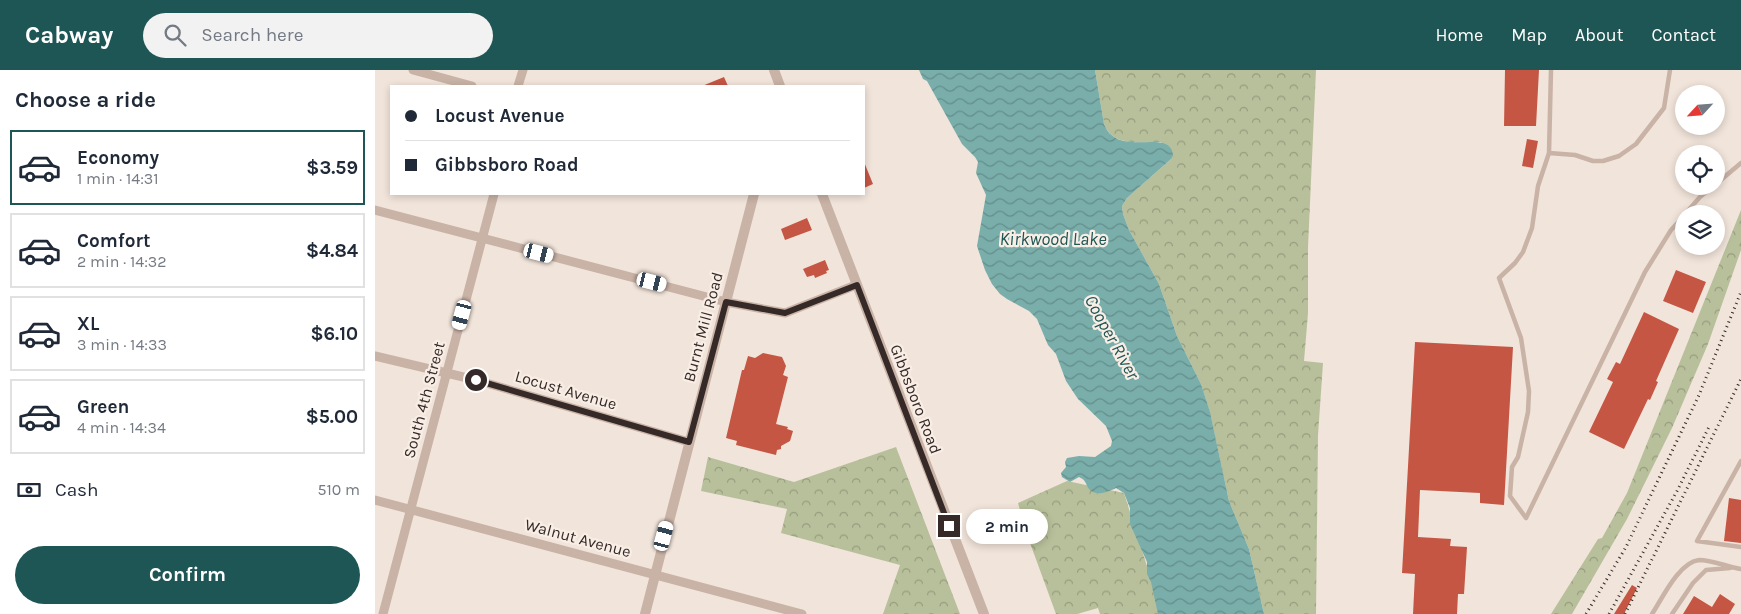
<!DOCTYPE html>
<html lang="en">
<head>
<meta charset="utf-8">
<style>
  :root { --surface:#fff; --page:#f2f2f3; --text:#1f2937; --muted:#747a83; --line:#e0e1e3; --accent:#1d5654 }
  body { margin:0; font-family:Karla,sans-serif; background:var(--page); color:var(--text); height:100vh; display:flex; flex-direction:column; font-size:19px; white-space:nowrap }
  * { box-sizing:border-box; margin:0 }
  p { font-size:16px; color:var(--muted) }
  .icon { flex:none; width:28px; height:28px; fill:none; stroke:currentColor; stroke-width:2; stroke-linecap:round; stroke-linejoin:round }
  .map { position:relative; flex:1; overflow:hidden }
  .drawer { display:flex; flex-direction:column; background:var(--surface); width:375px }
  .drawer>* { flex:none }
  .banner { position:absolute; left:15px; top:15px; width:475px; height:110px; border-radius:0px; box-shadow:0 2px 8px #0003; display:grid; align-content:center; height:110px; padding:0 15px; background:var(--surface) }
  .needle { width:32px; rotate:244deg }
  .fabs { position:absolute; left:1300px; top:15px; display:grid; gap:10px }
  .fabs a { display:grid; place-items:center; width:50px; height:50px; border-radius:50%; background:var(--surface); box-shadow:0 2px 8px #0003; font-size:25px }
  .end { position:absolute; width:22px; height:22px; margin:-11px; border:6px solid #352a27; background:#fff; box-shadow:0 0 0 2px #fff }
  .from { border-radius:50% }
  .bubble { position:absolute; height:35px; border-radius:18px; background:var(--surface); box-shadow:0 2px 8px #0003; font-size:16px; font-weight:700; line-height:35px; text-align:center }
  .car { position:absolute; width:15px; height:30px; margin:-15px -8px; border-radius:6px; box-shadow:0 0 4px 1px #0007; background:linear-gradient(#fff 24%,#345 0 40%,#fff 0 76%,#345 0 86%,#fff 0) }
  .banner b { display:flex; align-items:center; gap:18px; height:48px; font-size:19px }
  .banner b+b { border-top:1px solid var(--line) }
  .banner i { width:12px; height:12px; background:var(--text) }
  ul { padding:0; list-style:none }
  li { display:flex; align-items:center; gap:15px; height:75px; margin:0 10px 8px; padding:0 5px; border:2px solid var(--line); border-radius:0px }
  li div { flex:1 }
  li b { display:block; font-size:19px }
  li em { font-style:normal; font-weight:700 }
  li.on { border-color:var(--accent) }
  li>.icon { width:45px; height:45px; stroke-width:1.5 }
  h2 { padding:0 15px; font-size:22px; line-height:60px }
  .pay { display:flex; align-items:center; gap:12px; height:55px; padding:0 15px; font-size:19px }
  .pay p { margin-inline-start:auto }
  .button { display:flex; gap:10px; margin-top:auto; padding:10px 15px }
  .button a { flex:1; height:58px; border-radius:30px; background:var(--accent); color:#fff; font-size:20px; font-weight:700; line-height:58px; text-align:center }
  header { display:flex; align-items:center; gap:30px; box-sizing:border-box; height:70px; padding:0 25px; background:var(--accent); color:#fff }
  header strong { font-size:24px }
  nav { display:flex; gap:28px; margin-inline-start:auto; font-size:18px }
  .search { width:350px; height:45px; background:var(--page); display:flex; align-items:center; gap:12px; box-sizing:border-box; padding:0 18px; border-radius:28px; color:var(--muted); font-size:19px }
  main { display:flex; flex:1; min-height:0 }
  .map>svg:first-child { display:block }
  .forest { fill:url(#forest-crowns) }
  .water { fill:url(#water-waves) }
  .building { fill:#c55644 }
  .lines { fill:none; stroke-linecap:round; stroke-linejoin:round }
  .service { stroke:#c9b2a6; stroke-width:4.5 }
  .minor { stroke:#c9b2a6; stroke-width:9 }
  .tertiary { stroke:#c9b2a6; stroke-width:10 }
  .rail { stroke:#352a27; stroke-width:3; stroke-dasharray:1 4; stroke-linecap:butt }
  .route { stroke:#352a27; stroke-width:6 }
  .labels { text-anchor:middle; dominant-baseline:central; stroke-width:4.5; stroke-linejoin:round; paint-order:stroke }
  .street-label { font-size:16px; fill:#352a27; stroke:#f9eee6 }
  .water-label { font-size:18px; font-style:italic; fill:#1d5654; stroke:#f9eee6 }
</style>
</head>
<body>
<header>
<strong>Cabway</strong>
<div class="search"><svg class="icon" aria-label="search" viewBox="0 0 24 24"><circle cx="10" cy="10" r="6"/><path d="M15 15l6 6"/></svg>Search here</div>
<nav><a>Home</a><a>Map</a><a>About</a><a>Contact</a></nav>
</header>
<main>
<section class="drawer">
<h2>Choose a ride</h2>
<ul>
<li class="on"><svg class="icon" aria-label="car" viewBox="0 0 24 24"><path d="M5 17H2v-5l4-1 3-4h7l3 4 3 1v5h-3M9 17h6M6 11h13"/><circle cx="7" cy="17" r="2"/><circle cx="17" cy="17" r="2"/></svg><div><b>Economy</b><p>1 min · 14:31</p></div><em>$3.59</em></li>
<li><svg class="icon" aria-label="car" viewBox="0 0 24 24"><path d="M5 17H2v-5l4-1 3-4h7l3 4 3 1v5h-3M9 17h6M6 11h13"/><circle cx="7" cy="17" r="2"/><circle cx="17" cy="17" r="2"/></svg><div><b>Comfort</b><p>2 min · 14:32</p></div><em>$4.84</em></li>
<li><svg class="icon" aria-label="car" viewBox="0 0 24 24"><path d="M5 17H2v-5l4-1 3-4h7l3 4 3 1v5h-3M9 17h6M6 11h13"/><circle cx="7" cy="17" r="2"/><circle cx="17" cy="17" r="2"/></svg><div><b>XL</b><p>3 min · 14:33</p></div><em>$6.10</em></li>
<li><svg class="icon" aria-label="car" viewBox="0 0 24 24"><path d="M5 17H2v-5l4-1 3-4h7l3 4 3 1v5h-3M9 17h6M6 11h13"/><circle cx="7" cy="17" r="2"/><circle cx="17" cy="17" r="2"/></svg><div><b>Green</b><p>4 min · 14:34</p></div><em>$5.00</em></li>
</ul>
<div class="pay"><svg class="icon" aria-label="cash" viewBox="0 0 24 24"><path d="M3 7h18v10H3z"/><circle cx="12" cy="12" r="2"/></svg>Cash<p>510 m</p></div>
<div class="button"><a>Confirm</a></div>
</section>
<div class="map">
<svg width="1366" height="544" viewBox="0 0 1366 544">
  <defs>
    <pattern id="forest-crowns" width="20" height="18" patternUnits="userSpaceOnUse" patternTransform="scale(1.25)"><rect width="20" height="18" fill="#b7c09a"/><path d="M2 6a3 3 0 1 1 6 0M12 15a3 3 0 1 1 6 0" fill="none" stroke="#969c7e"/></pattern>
    <pattern id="water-waves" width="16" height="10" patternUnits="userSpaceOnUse" patternTransform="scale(1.25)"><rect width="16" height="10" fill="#79aeab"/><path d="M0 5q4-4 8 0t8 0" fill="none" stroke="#648e8b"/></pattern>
  </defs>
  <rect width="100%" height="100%" fill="#f1e4da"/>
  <path class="forest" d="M720,0H941L933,177V243L929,291L948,293L943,365L941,544H889L874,479L854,431L835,343L826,314L802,266L784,214L754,160L748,144L747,136L752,128L796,89L786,72C765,72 738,77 729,54Z
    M1366,140V180L1333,274L1297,358L1252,449L1197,544H1176L1223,469L1227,468L1252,423Z
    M521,377L585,544H508L525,495L406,463L412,439L326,421L333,387L419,412Z
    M692,411L749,423L787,544H725L723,538L702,544H681L651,462L643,433Z"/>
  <path class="water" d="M544,0H720L729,54C743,90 795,56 798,85L796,89L752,128L747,136L748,144L754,160L784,214L802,266L826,314L835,342L854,431L874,479L889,544H783L776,512L772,504V492L755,454V438L749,423L741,418C733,422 721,427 714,419C710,413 711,410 704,407L695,412L687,407L686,403L691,397L690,392L692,388L704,386L720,387L736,376L737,371L731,356L703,329L691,311L681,284L673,275L662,249L654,241L632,229L625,224L617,214L610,200L602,176L611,125L601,103L603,92L600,87L587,74L552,11L548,9Z"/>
  <path class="building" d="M1130,0H1164L1161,56H1129Z
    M349,7L353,16H327Z
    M1152,69L1163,71L1158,98L1147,96Z
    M489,92L498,114L489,118Z
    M432,148L437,160L410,170L406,159Z
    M450,190L454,200L451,201L452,203L440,208L439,205L432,207L428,199Z
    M1301,200L1331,212L1318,243L1288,231Z
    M1269,242L1304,259L1281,311L1283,312L1275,330L1273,329L1249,379L1214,362L1238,312L1232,309L1241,292L1245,294Z
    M1040,272L1138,277L1129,435L1105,433V423L1045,420L1043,467L1076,469L1075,476L1092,477L1089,524H1083L1082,544H1038L1040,504L1027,503Z
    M388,283L407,287L411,296L408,305L413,307L401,354L413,357L412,359L418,361L415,371L406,376V379L402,380L401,385L361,375L362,371L351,368L367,300H369L373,286L380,288Z
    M1354,428L1366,430V473L1349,471Z
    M1257,515L1262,518L1249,544H1239Z
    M1345,524L1360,534L1354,544H1308L1319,526L1337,537Z"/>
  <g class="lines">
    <path class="service" d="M1176,0L1174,83L1163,116L1157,158L1148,182L1140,193L1124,208L1146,268L1154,321L1153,342L1143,387L1137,397L1135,426L1151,448L1270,202L1296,160L1309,146
      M1174,83L1200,85L1218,91H1228L1244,86L1261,74L1289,38L1295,0
      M1341,114L1366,93
      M1310,144L1325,127L1338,116
      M1366,391L1322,471L1366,477
      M1277,544C1287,529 1304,492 1324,490C1338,490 1352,497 1366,499
      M1297,544L1318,513L1331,500L1355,498"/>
    <path class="minor" d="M38,0L97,16
      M143,16L148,0
      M0,140L351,232L410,243L481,215
      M0,286L101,310L314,372
      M0,430L427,544
      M8,544L119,124"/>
    <path class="tertiary" d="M399,0L405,16
      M447,124L609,544
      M270,544L379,124"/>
    <path class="rail" d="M1211,544L1251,477L1324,325L1366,222
      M1234,544L1302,421L1334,357
      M1250,544L1366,309"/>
  </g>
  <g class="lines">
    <path class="route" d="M101,310L314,372L351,232L410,243L482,215L574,456"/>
  </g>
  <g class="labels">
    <g class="street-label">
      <text transform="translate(328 257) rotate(-75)">Burnt Mill Road</text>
      <text transform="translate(191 320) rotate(16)">Locust Avenue</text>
      <text transform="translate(541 329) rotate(69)">Gibbsboro Road</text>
      <text transform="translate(49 330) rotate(-75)">South 4th Street</text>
      <text transform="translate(203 468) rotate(15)">Walnut Avenue</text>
    </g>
    <g class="water-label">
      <text x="678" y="169">Kirkwood Lake</text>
      <text transform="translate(737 267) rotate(61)">Cooper River</text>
    </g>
  </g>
</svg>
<div class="fabs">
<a><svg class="needle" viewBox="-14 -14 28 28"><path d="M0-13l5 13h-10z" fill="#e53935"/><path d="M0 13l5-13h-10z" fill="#747a83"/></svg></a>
<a><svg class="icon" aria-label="locate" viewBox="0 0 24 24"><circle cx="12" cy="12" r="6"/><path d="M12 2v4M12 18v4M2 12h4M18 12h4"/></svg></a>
<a><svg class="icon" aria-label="layers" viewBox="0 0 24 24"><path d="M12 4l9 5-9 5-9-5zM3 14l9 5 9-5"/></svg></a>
</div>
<i class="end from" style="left:101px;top:310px"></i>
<i class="end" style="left:574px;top:456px"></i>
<div class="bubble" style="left:591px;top:439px;width:82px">2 min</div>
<i class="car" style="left:164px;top:183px;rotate:104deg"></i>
<i class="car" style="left:277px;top:212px;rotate:104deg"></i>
<i class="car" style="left:87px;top:245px;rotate:195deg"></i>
<i class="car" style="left:289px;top:466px;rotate:15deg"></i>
<div class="banner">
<b><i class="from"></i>Locust Avenue</b>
<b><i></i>Gibbsboro Road</b>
</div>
</div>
</main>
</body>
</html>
